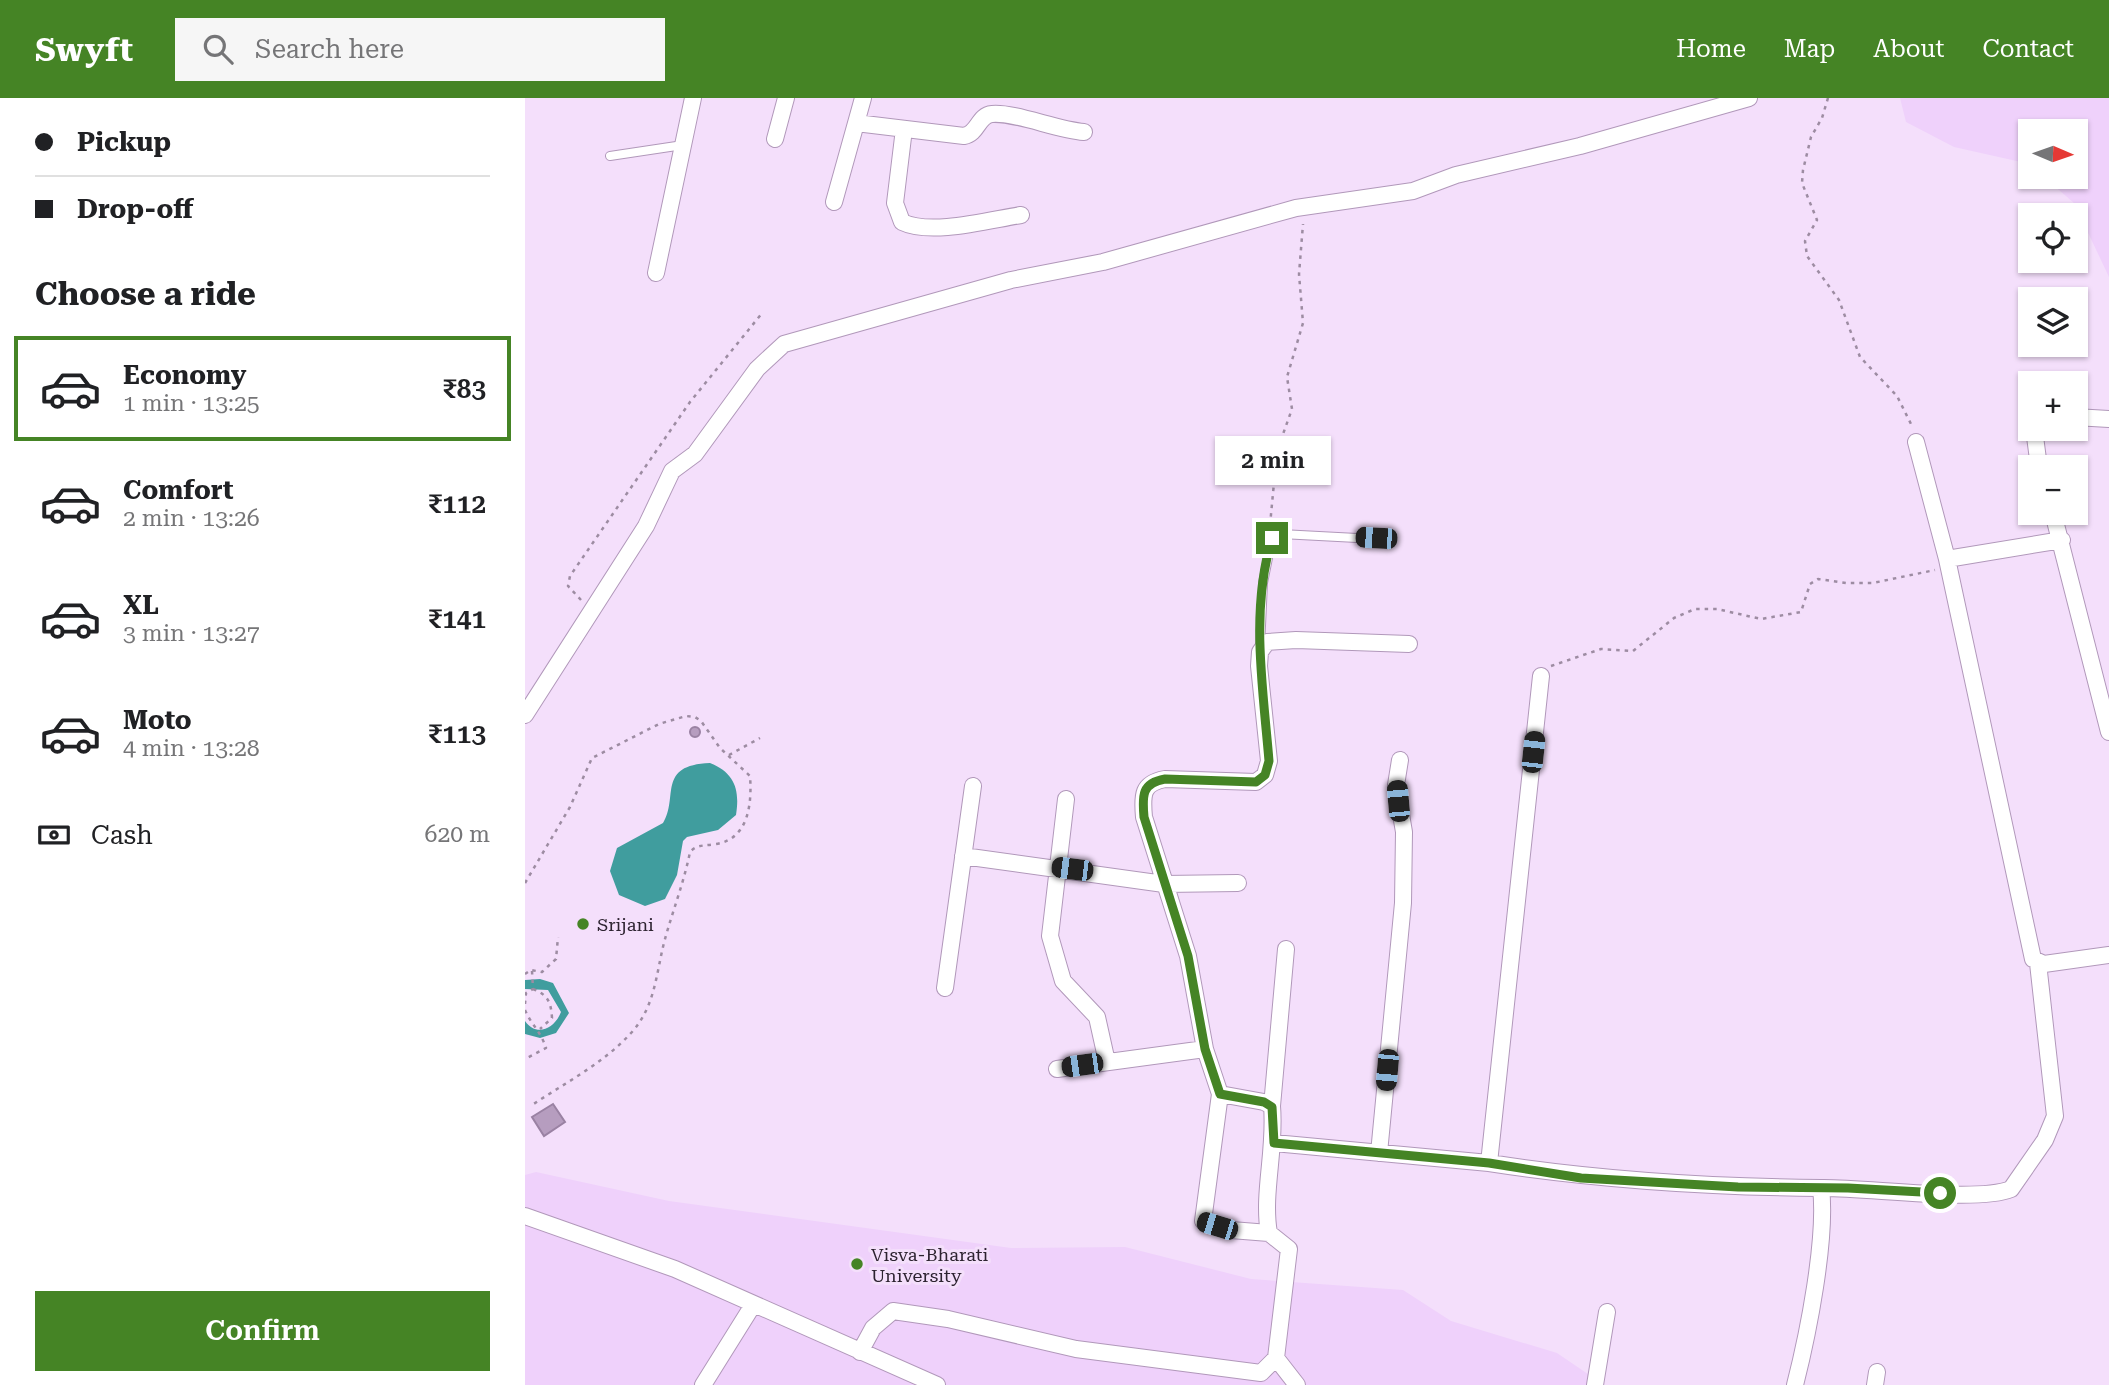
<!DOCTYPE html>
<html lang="en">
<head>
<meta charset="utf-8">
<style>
  :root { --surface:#fff; --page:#f6f6f6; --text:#202124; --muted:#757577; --line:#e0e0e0; --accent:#458425 }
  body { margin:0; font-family:"Roboto Serif",serif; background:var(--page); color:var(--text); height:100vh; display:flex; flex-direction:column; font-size:26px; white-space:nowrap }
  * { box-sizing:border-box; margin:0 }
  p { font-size:23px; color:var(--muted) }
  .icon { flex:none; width:38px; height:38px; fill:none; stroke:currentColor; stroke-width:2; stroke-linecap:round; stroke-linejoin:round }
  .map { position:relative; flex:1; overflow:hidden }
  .side { display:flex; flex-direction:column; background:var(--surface); width:525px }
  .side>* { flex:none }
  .top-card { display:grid; align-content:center; height:154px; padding:0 35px; background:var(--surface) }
  .needle { width:46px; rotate:92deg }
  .buttons { position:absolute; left:1493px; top:21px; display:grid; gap:14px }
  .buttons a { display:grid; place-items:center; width:70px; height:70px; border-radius:0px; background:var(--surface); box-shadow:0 2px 5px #0004; font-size:35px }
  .end { position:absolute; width:32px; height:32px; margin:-16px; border:9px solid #458425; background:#fff; box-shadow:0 0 0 4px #fff }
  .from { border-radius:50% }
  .bubble { position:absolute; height:49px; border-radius:0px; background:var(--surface); box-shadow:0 2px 5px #0004; font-size:23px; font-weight:600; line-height:49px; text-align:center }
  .car { position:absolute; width:21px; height:42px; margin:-21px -10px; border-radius:9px; box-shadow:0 0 5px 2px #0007; background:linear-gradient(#222 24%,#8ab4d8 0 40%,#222 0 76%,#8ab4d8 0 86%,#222 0) }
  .top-card b { display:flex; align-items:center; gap:24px; height:66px; font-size:26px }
  .top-card b+b { border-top:2px solid var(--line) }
  .top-card i { width:18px; height:18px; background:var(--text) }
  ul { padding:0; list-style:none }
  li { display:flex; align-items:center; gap:21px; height:105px; margin:0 14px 10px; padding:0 21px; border:4px solid transparent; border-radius:0px }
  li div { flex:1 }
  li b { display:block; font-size:26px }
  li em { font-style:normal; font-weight:600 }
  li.active { border-color:var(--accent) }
  li>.icon { width:63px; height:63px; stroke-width:1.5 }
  h2 { padding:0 35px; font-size:32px; line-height:84px }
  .pay { display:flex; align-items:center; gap:18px; height:77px; padding:0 35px; font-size:26px }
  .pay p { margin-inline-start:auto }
  .button { display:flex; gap:14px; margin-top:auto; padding:14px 35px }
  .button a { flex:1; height:80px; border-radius:0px; background:var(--accent); color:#fff; font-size:28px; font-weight:600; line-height:80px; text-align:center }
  header { display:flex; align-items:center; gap:42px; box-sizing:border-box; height:98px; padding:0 35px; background:var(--accent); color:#fff }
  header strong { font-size:33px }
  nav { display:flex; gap:38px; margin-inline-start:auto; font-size:24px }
  .search { width:490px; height:63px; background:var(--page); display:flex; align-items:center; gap:18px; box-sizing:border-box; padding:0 24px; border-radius:0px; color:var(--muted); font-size:26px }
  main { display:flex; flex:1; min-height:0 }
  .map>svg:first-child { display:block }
  .built { fill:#efd1fb }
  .water { fill:#409d9e }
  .building { fill:#b69dbf; stroke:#9a82a3; stroke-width:2 }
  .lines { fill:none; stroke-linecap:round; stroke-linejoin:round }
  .lane-casing { stroke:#b198ba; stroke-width:10 }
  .street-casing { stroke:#b198ba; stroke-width:18 }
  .path { stroke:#9d8ca2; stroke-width:2.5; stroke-dasharray:3.5 5; stroke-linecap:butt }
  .lane { stroke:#fff; stroke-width:8 }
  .street { stroke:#fff; stroke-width:16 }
  .route { stroke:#458425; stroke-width:9 }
  .poi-dot { fill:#458425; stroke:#f4dffb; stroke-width:2.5 }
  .labels { text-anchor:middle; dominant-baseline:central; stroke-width:6; stroke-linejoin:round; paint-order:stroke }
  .poi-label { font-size:18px; fill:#2d2330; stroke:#f4dffb; text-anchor:start }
</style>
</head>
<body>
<header>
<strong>Swyft</strong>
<div class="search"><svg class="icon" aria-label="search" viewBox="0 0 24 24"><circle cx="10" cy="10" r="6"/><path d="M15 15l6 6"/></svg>Search here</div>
<nav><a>Home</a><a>Map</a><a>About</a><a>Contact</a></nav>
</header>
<main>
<section class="side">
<div class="top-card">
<b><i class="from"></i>Pickup</b>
<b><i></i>Drop-off</b>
</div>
<h2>Choose a ride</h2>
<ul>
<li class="active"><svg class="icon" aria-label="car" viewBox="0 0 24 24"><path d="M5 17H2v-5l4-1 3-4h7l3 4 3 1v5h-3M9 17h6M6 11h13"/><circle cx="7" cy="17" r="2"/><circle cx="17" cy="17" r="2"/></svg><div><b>Economy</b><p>1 min · 13:25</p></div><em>₹83</em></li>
<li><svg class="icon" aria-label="car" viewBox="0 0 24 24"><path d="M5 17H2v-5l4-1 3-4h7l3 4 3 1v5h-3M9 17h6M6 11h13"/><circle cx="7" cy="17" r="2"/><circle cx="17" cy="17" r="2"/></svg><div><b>Comfort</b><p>2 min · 13:26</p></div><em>₹112</em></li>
<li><svg class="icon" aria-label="car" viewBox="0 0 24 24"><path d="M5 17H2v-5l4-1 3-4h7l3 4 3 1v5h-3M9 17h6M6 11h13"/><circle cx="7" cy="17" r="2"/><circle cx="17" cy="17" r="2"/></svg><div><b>XL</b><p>3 min · 13:27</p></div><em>₹141</em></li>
<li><svg class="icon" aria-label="car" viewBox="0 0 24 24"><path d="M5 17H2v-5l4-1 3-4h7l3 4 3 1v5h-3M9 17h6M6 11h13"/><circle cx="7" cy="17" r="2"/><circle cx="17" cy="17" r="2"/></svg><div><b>Moto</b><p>4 min · 13:28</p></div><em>₹113</em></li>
</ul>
<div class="pay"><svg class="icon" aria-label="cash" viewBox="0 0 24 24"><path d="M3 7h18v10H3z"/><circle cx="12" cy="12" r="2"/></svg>Cash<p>620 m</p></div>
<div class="button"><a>Confirm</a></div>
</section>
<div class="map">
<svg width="1584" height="1287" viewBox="0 0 1584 1287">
  <rect width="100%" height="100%" fill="#f4dffb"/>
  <path class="built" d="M1375,0H1584V179L1549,105L1519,79H1550V33H1505V66L1429,49L1381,24Z
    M11,1074L144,1103L486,1150L600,1149L726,1181L878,1192L926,1223L1032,1255L1079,1287H0V1077Z"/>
  <path class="water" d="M185,665C210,675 215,692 211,717L193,732L162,739L158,743L152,777L140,801L120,808L94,797L85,773L92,750L138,725C154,700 131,667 185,665Z
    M15,881L28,885L44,915L31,935L15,940L0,936V923C12,940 30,930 36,914L23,892L0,891V882Z"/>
  <path class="building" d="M165 634a5 5 0 1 1 10 0a5 5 0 1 1-10 0Z
    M28,1006L40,1024L19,1038L7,1019Z"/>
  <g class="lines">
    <defs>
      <path id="lane" d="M85,58L158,47
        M735,549L738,485L747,440L756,436L851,441"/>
      <path id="street" d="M331,25L439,38C453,36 453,17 467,16C490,14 532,32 559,34
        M379,31L370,105L377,124C406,138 464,122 496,117
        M250,41L261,0
        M309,104L338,0
        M131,175L168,0
        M1550,319L1584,321
        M1509,331L1514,369
        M1391,344L1422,461L1508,861L1519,866L1584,857
        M1528,415L1584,634
        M1422,461L1537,442
        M0,617L121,428L147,373L170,356L232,271L259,246L486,182L578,164L771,110L888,93L931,77L1055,48L1224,0
        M541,701L525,838L538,883L572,919L582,964
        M438,758L639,786L713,785
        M420,890L448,688
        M532,971L680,951
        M695,996L678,1123L706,1132L744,1135
        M747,1008L761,851
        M749,1045L964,1065L1016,578
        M854,1055L878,805L879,734L871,687L875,662
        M964,1065C1074,1082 1184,1089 1296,1090C1302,1141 1283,1236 1270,1287
        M1296,1090C1340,1089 1452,1105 1486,1091L1520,1042L1530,1018L1513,865
        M0,1118L150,1171L412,1287
        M335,1254L348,1230L368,1213L423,1221L551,1251L736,1275L751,1260
        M178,1287L228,1207
        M772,1287L751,1260L764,1151L744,1135C737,1096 751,1051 747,1008L739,1004L695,996L680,951L663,858L619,719C617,697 617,685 640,681L731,684L740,677L744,663L734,568L735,554L742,544L771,542L884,546
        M1070,1287L1082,1214
        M1350,1287L1352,1274"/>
    </defs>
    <use href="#lane" class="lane-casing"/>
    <use href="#street" class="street-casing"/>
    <path class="path" d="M1303,0L1297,20L1286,39L1278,72L1277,85L1292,122L1280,143L1282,158L1314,202L1335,259L1372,298L1387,328
      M745,427L752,353L767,311L762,279L778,225L774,176L778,126
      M56,502L43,488L45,478L165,304L238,214
      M1026,568L1076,551L1108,553L1149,520L1170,511H1192L1236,521L1276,514L1285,486L1293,481L1321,485H1348L1410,472
      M204,657L235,640
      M0,785L45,709L67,660L134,626L161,618L170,619L176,623L195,650L225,678C227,705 224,741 191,746C181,748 172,746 165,754C159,784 148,812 140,841C131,874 131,908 106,935C79,965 40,985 7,1007
      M7,873L8,891
      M0,876L6,872L17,874L31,861L33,839
      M8,891C23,897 26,904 27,920L15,931
      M0,906L1,895L8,891
      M0,912C7,928 15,932 21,950L0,961"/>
    <use href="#lane" class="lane"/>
    <use href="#street" class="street"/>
  </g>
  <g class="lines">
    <path class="route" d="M747,440C725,513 738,589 744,663L740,677L731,684L640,681C617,685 617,697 619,719L663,858L680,951L695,996L739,1004L747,1009L749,1045L964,1065L1056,1080L1213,1089L1323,1090L1415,1095"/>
  </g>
  <g class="poi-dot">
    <circle cx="58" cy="826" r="7"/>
    <circle cx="332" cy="1166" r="7"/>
  </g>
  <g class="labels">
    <g class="poi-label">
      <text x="72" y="826">Srijani</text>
      <text x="346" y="1156">Visva-Bharati<tspan x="346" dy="21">University</tspan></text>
    </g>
  </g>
</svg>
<div class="buttons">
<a><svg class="needle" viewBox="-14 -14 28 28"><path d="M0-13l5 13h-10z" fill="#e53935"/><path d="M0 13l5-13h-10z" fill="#757577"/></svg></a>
<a><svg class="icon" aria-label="locate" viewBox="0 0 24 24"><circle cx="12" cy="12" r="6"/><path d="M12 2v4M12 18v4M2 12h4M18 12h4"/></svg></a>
<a><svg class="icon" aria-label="layers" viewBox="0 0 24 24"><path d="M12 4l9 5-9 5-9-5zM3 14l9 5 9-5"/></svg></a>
<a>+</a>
<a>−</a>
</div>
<i class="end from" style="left:1415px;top:1095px"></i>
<i class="end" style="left:747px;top:440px"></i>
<div class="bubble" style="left:690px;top:338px;width:116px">2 min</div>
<i class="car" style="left:851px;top:440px;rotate:273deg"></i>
<i class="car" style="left:1008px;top:654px;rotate:6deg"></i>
<i class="car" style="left:873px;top:703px;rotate:355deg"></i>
<i class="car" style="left:547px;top:771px;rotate:277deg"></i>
<i class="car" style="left:557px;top:967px;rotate:262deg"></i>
<i class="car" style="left:862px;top:972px;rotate:185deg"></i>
<i class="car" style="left:692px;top:1128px;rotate:287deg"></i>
</div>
</main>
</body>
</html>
